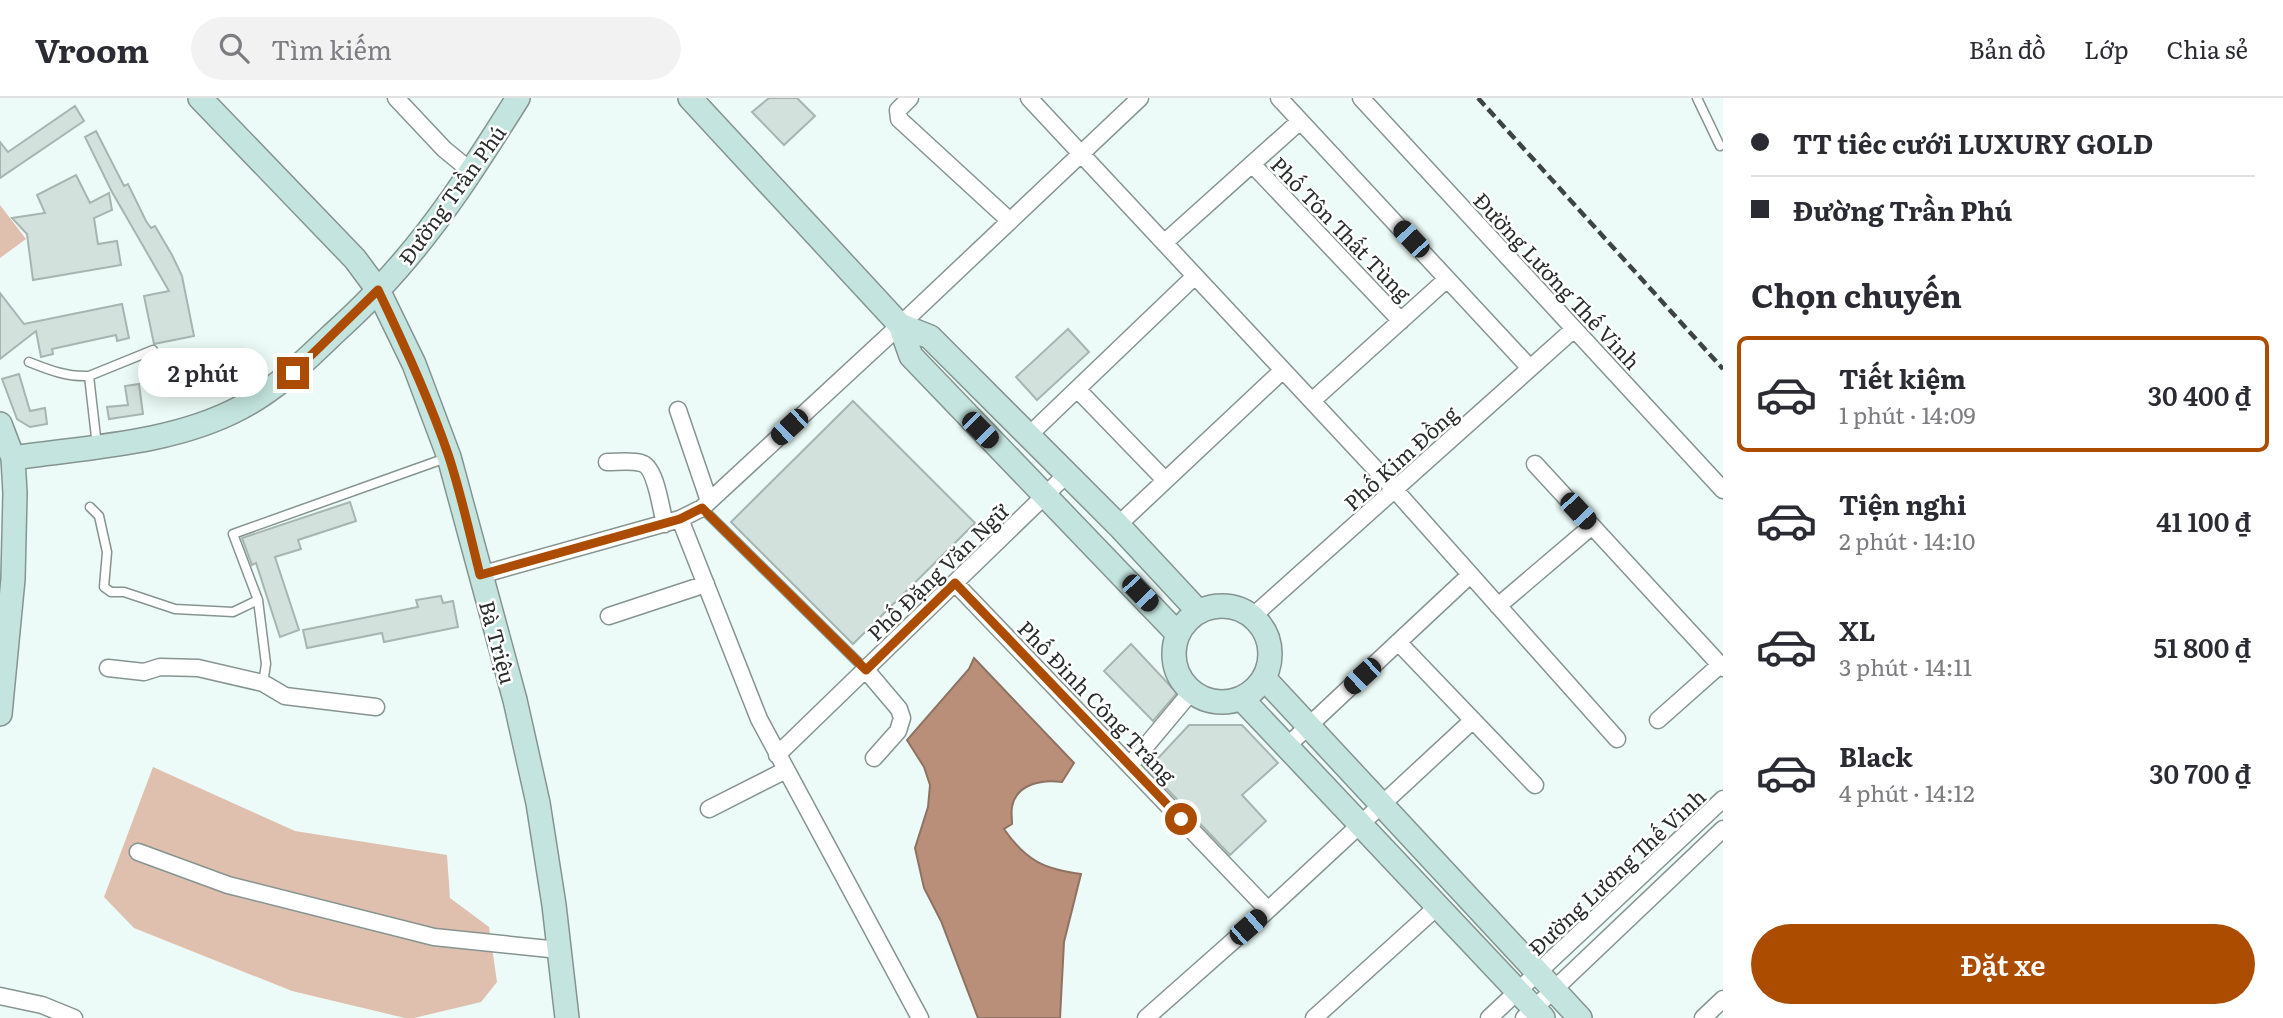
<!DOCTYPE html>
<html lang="vi">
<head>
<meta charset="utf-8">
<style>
  :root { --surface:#fff; --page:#f2f2f3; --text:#2b2b33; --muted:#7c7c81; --line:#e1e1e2; --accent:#ac4c01 }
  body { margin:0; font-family:Literata,serif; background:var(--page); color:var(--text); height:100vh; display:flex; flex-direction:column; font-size:26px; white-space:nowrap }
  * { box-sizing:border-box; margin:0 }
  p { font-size:23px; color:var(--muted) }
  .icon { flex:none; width:38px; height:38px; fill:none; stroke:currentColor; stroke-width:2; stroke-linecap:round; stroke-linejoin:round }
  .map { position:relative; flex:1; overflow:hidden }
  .panel { display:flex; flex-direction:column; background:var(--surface); width:560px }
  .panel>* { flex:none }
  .top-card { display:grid; align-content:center; height:154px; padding:0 28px; background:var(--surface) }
  .end { position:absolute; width:32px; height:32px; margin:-16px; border:9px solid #ac4c01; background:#fff; box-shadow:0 0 0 4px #fff }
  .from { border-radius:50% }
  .bubble { position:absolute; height:49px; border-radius:24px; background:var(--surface); box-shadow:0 4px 18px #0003; font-size:23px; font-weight:600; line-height:49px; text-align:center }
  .car { position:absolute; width:21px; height:42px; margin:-21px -10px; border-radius:9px; box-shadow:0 0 5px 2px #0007; background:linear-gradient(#222 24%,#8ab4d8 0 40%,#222 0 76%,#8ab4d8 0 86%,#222 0) }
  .top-card b { display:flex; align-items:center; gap:24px; height:66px; font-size:26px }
  .top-card b+b { border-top:2px solid var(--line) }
  .top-card i { width:18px; height:18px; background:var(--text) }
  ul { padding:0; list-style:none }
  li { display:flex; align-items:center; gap:21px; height:116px; margin:0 14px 10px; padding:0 14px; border:4px solid transparent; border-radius:10px }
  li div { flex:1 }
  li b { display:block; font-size:26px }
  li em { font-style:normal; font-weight:600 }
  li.on { border-color:var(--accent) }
  li>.icon { width:63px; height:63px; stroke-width:1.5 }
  h2 { padding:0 28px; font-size:32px; line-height:84px }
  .button { display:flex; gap:14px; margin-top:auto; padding:14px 28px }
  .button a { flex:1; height:80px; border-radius:42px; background:var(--accent); color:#fff; font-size:28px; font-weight:600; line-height:80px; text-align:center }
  header { display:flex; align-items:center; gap:42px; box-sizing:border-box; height:98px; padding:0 35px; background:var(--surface); border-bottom:2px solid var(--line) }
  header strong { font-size:33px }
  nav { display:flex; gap:38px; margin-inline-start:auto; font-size:24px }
  .search { width:490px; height:63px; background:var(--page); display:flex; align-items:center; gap:18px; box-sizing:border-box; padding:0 24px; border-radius:38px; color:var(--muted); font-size:26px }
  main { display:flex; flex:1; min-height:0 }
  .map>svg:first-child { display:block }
  .green { fill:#dfbfae }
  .water { fill:#ba8f79; stroke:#8e7262; stroke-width:2 }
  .building { fill:#d3e1dd; stroke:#a7b5b1; stroke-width:2 }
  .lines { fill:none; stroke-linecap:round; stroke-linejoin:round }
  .lane-casing { stroke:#869490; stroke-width:11 }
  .street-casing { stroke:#869490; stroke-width:19 }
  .secondary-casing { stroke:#869490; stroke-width:26 }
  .lane { stroke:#fff; stroke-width:8 }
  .street { stroke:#fff; stroke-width:16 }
  .secondary { stroke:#c4e5df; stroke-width:23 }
  .rail { stroke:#3e4442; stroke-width:4.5; stroke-dasharray:10 5; stroke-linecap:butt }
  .route { stroke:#ac4c01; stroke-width:9 }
  .labels { text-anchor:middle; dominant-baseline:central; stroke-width:5; stroke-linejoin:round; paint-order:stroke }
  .street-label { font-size:21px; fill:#282d2c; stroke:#fff }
</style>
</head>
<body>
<header>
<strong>Vroom</strong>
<div class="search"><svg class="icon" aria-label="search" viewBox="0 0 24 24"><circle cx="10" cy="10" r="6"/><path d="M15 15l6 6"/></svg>Tìm kiếm</div>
<nav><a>Bản đồ</a><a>Lớp</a><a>Chia sẻ</a></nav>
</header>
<main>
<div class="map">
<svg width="1723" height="920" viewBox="0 0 1723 920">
  <rect width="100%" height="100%" fill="#ecfbf7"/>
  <path class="green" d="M0,107L26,141L0,160Z
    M153,669L295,733L447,757L450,800L489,829L497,884L481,904L414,920H405L292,893L134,830L104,799Z"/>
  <path class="water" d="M974,560L1074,665L1062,684C1042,681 1016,686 1012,709C1011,714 1012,720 1012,726L1004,731C1026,763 1044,771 1081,776L1064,844L1060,920H978L941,823L924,790L915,750L928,709L930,687L924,669L907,642L969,571Z"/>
  <path class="building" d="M769,0H797L815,18L784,47L752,14Z
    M75,8L84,23L0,80V44L8,54Z
    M96,33L124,88L128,86L146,123L151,130L155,128L172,157L182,178L194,238L154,246L144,198L169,193L112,94L85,39Z
    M76,77L90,105L109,95L112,112L94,120L98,146L117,143L121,167L33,182L27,136L12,120L45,115L37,97Z
    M0,195L24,226L122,206L129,240L117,243L116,237L52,251L53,256L41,259L36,233L0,261Z
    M1068,231L1089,254L1037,302L1016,279Z
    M19,276L30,313L45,310L47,326L30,329L17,321L2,281Z
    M139,286L143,316L109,321L107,309L128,307L125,288Z
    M853,303L975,425L853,546L731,424Z
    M350,404L356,423L298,442L301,451L275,459L299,532L280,539L256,465L252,467L242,440Z
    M441,498L443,505L453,503L458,529L384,544L382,535L307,550L303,532L418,509L416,502Z
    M1131,546L1177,595L1153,623L1104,573Z
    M1189,627H1242L1278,665L1242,697L1266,723L1230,757L1148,671Z"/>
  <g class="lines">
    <defs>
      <path id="lane" d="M1697,0L1720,48
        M29,264C49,272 67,279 89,278L97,348
        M89,278L153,252
        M90,409L99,418L107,454L104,489L111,494H124L175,511L233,514L258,502L233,436L446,360
        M702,410L866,572
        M258,502L266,566L263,585"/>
      <path id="street" d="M396,0L444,51L472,74
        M910,0L898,12L899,21L1010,123
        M1029,0L1395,392L1617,641
        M1279,0L1530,270
        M1361,0L1723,392
        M1252,66L1401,223
        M1164,145L1300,23
        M1077,291L1164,381
        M1313,302L1447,181
        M678,312L709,403
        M1028,338L1195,178
        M607,364C618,364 631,362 641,365C656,368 661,412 665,426
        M1535,366L1723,570
        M680,421L759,621L920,920
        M1118,427L1283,272
        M480,477L680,421L702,410L900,227L1140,0
        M955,485L1268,812
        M1498,508L1592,428
        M609,518L706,486
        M1253,518L1574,231
        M1398,544L1535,687
        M108,570L144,574L160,569L198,570L263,585L285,598L376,609
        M866,572L899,611L902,620L898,633L874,660
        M1658,622L1720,567
        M1286,649L1470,477
        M777,657L1066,377
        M1130,667L1191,594
        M709,711L786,672
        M138,754L228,787L434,839L559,852
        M0,898L42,907L74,920
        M1146,920L1268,812L1473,622
        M1314,920L1438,808
        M1489,920L1723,701
        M1524,920L1723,731
        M1703,920L1723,901"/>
      <path id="secondary" d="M200,0L355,161L378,192L414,266L449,359L515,602L538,705L554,807L567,920
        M690,0L900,227L930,239L1118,427L1198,513
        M900,227L911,258L1177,535
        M0,326L13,360L15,395L13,481L0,616
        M13,360C87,349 172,346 240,310C275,292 304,264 331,238C347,223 363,209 377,193C433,135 476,67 518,0
        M1174 556a48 48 0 1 1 96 0a48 48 0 1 1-96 0Z
        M1264,580L1580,920
        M1241,600L1543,920"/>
    </defs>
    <use href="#lane" class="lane-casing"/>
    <use href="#street" class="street-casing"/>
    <use href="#secondary" class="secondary-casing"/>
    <use href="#lane" class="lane"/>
    <use href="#street" class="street"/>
    <use href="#secondary" class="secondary"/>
    <path class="rail" d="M1478,0L1723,271"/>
  </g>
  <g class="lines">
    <path class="route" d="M293,275L378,192C404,246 429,300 448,356C461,395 470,437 480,477L680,421L702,410L866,572L955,485L1181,721"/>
  </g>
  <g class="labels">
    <g class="street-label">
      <text transform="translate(451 96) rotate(-54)">Đường Trần Phú</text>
      <text transform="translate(1342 130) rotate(46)">Phố Tôn Thất Tùng</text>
      <text transform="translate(1558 182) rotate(47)">Đường Lương Thế Vinh</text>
      <text transform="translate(1400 359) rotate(-42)">Phố Kim Đồng</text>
      <text transform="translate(937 473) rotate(-44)">Phố Đặng Văn Ngữ</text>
      <text transform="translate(499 544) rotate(75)">Bà Triệu</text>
      <text transform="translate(1098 603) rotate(46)">Phố Đinh Công Tráng</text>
      <text transform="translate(1616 773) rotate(-43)">Đường Lương Thế Vinh</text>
    </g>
  </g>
</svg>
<i class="end from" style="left:1181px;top:721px"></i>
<i class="end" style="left:293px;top:275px"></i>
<div class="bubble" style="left:138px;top:250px;width:130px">2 phút</div>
<i class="car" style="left:1411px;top:141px;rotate:317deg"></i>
<i class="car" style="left:789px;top:329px;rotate:227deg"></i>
<i class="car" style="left:980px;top:332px;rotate:135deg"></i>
<i class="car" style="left:1578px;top:413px;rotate:137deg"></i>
<i class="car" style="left:1140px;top:495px;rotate:136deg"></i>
<i class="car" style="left:1362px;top:578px;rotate:227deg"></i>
<i class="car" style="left:1248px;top:829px;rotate:49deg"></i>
</div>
<section class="panel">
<div class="top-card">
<b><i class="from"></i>TT tiêc cưới LUXURY GOLD</b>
<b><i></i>Đường Trần Phú</b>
</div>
<h2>Chọn chuyến</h2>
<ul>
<li class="on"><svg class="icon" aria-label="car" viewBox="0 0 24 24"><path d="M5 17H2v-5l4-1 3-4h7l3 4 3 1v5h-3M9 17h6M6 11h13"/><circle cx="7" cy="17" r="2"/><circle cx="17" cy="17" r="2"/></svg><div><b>Tiết kiệm</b><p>1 phút · 14:09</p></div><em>30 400 ₫</em></li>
<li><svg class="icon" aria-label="car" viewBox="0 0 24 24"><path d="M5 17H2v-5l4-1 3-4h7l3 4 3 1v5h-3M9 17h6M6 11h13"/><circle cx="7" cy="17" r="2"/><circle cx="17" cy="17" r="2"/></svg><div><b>Tiện nghi</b><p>2 phút · 14:10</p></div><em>41 100 ₫</em></li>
<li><svg class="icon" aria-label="car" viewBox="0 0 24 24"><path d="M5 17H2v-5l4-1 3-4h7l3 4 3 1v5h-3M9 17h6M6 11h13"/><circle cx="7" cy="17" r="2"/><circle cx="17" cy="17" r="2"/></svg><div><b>XL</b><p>3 phút · 14:11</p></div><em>51 800 ₫</em></li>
<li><svg class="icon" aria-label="car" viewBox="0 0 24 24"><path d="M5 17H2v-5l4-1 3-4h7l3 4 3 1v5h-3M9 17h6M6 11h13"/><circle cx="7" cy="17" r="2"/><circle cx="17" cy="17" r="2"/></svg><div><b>Black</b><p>4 phút · 14:12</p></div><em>30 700 ₫</em></li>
</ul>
<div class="button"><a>Đặt xe</a></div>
</section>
</main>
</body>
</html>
